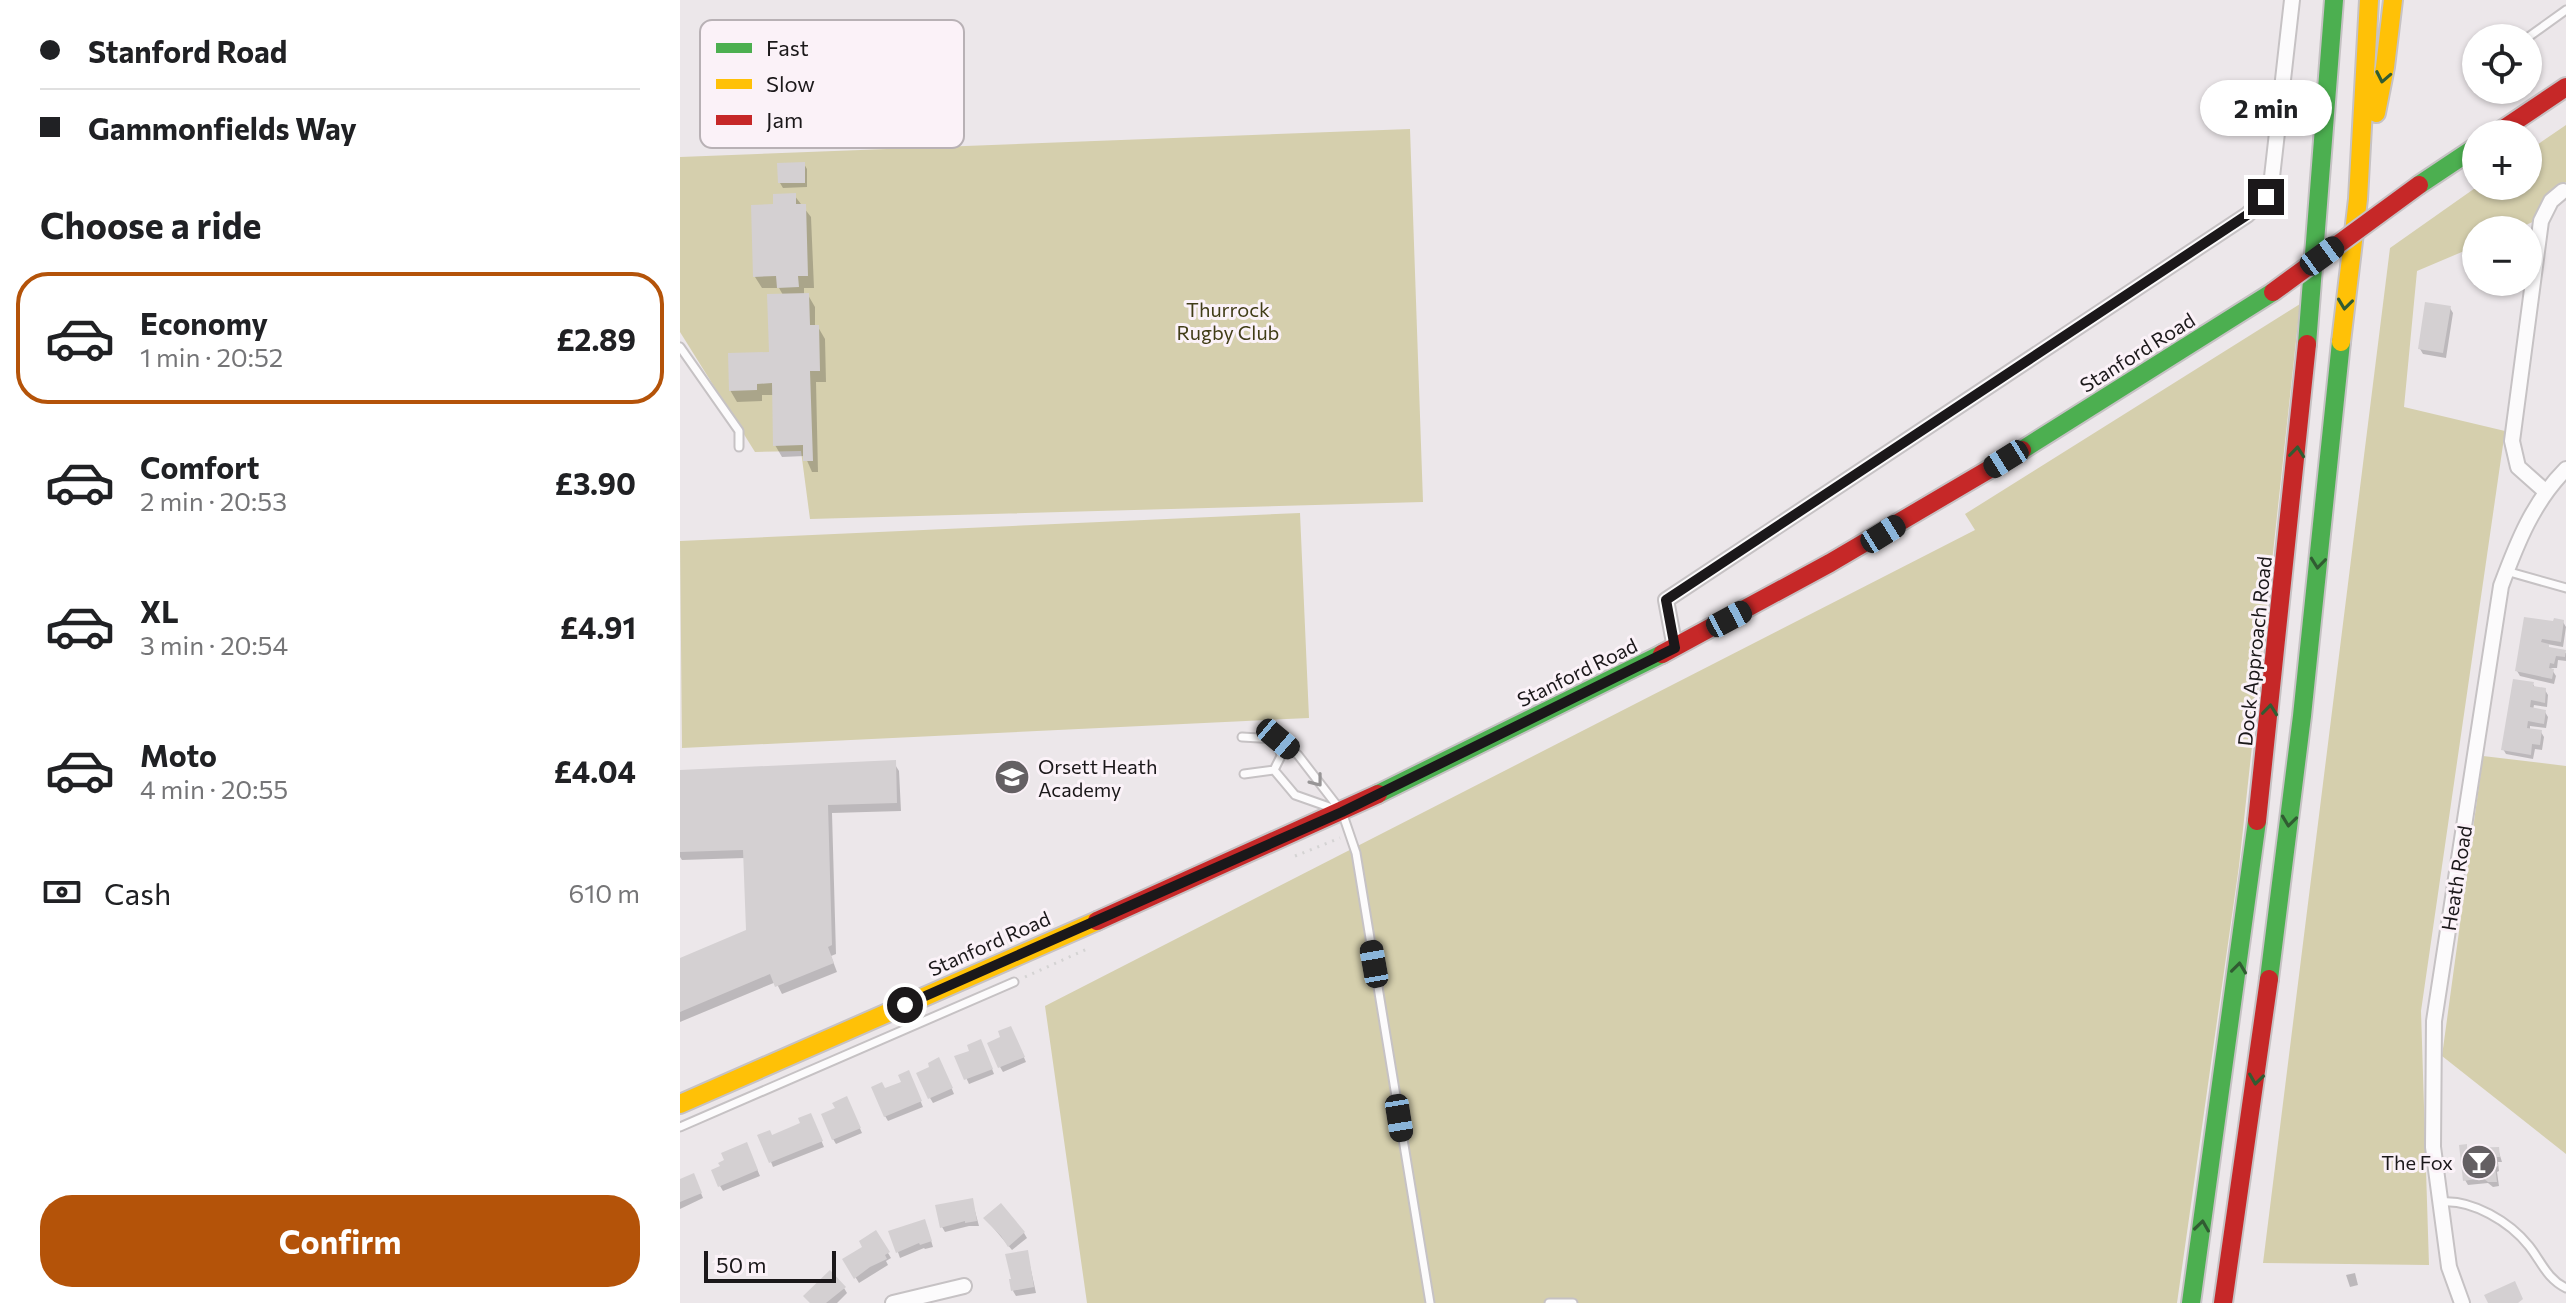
<!DOCTYPE html>
<html lang="en">
<head>
<meta charset="utf-8">
<style>
  :root { --surface:#fff; --page:#f2f2f2; --text:#202124; --muted:#757577; --line:#e0e0e0; --accent:#b45309 }
  body { margin:0; font-family:Commissioner,sans-serif; background:var(--page); color:var(--text); height:100vh; display:flex; flex-direction:column; font-size:30px; white-space:nowrap }
  * { box-sizing:border-box; margin:0 }
  p { font-size:26px; color:var(--muted) }
  .icon { flex:none; width:44px; height:44px; fill:none; stroke:currentColor; stroke-width:2; stroke-linecap:round; stroke-linejoin:round }
  .map { position:relative; flex:1; overflow:hidden }
  .side { display:flex; flex-direction:column; background:var(--surface); width:680px }
  .side>* { flex:none }
  .banner { display:grid; align-content:center; height:176px; padding:0 40px; background:var(--surface) }
  .controls { position:absolute; left:1782px; top:24px; display:grid; gap:16px }
  .controls a { display:grid; place-items:center; width:80px; height:80px; border-radius:50%; background:var(--surface); box-shadow:0 2px 6px #0004; font-size:40px }
  .scale { position:absolute; left:24px; bottom:20px; width:132px; box-sizing:border-box; padding-left:8px; border:4px solid #1b181a; border-top:0; font-size:22px; line-height:28px; white-space:nowrap; color:#1b181a; -webkit-text-stroke:6px #fbf2f8; paint-order:stroke }
  .end { position:absolute; width:36px; height:36px; margin:-18px; border:10px solid #1b181a; background:#fff; box-shadow:0 0 0 4px #fff }
  .from { border-radius:50% }
  .bubble { position:absolute; height:56px; border-radius:28px; background:var(--surface); box-shadow:0 2px 6px #0004; font-size:26px; font-weight:700; line-height:56px; text-align:center }
  .car { position:absolute; width:24px; height:48px; margin:-24px -12px; border-radius:10px; box-shadow:0 0 6px 2px #0007; background:linear-gradient(#222 24%,#8ab4d8 0 40%,#222 0 76%,#8ab4d8 0 86%,#222 0) }
  .banner b { display:flex; align-items:center; gap:28px; height:76px; font-size:30px }
  .banner b+b { border-top:2px solid var(--line) }
  .banner i { width:20px; height:20px; background:var(--text) }
  ul { padding:0; list-style:none }
  li { display:flex; align-items:center; gap:24px; height:132px; margin:0 16px 12px; padding:0 24px; border:4px solid transparent; border-radius:32px }
  li div { flex:1 }
  li b { display:block; font-size:30px }
  li em { font-style:normal; font-weight:700 }
  li.selected { border-color:var(--accent) }
  li>.icon { width:72px; height:72px; stroke-width:1.5 }
  h2 { padding:0 40px; font-size:36px; line-height:96px }
  .pay { display:flex; align-items:center; gap:20px; height:88px; padding:0 40px; font-size:30px }
  .pay p { margin-inline-start:auto }
  .button { display:flex; gap:16px; margin-top:auto; padding:16px 40px }
  .button a { flex:1; height:92px; border-radius:32px; background:var(--accent); color:#fff; font-size:32px; font-weight:700; line-height:92px; text-align:center }
  main { display:flex; flex:1; min-height:0 }
  .map>svg:first-child { display:block }
  .green { fill:#d5cfad }
  .shadow { fill:#0003 }
  .building { fill:#d4d0d2 }
  .lines { fill:none; stroke-linecap:round; stroke-linejoin:round }
  .lane-casing { stroke:#c6c2c4; stroke-width:11 }
  .street-casing { stroke:#c6c2c4; stroke-width:18 }
  .fast-casing { stroke:#c6c2c4; stroke-width:22 }
  .slow-casing { stroke:#c6c2c4; stroke-width:22 }
  .jam-casing { stroke:#c6c2c4; stroke-width:22 }
  .path { stroke:#d4d3d3; stroke-width:3; stroke-dasharray:2 6; stroke-linecap:butt }
  .lane { stroke:#fcfbfc; stroke-width:7 }
  .street { stroke:#fcfbfc; stroke-width:14 }
  .fast { stroke:#4caf50; stroke-width:18 }
  .slow { stroke:#ffc107; stroke-width:18 }
  .jam { stroke:#c62828; stroke-width:18 }
  .jam-bridge-casing { stroke:#c6c2c4; stroke-width:22; stroke-linecap:butt }
  .jam-bridge { stroke:#c62828; stroke-width:18 }
  .oneway { stroke:#315c32 }
  .oneway2 { stroke:#979596 }
  .route { stroke:#1b181a; stroke-width:10 }
  .labels { text-anchor:middle; dominant-baseline:central; stroke-width:6; stroke-linejoin:round; paint-order:stroke }
  .park-label { font-size:20px; fill:#413d17; stroke:#fbf2f8 }
  .street-label { font-size:20px; fill:#1b181a; stroke:#fbf2f8 }
  .poi-label { font-size:20px; fill:#1b181a; stroke:#fbf2f8; text-anchor:start }
  .key { fill:#fbf2f8; stroke:#b8b1b5; stroke-width:2 }
  .key-label { font-size:22px; fill:#1b181a }
</style>
</head>
<body>
<main>
<section class="side">
<div class="banner">
<b><i class="from"></i>Stanford Road</b>
<b><i></i>Gammonfields Way</b>
</div>
<h2>Choose a ride</h2>
<ul>
<li class="selected"><svg class="icon" aria-label="car" viewBox="0 0 24 24"><path d="M5 17H2v-5l4-1 3-4h7l3 4 3 1v5h-3M9 17h6M6 11h13"/><circle cx="7" cy="17" r="2"/><circle cx="17" cy="17" r="2"/></svg><div><b>Economy</b><p>1 min · 20:52</p></div><em>£2.89</em></li>
<li><svg class="icon" aria-label="car" viewBox="0 0 24 24"><path d="M5 17H2v-5l4-1 3-4h7l3 4 3 1v5h-3M9 17h6M6 11h13"/><circle cx="7" cy="17" r="2"/><circle cx="17" cy="17" r="2"/></svg><div><b>Comfort</b><p>2 min · 20:53</p></div><em>£3.90</em></li>
<li><svg class="icon" aria-label="car" viewBox="0 0 24 24"><path d="M5 17H2v-5l4-1 3-4h7l3 4 3 1v5h-3M9 17h6M6 11h13"/><circle cx="7" cy="17" r="2"/><circle cx="17" cy="17" r="2"/></svg><div><b>XL</b><p>3 min · 20:54</p></div><em>£4.91</em></li>
<li><svg class="icon" aria-label="car" viewBox="0 0 24 24"><path d="M5 17H2v-5l4-1 3-4h7l3 4 3 1v5h-3M9 17h6M6 11h13"/><circle cx="7" cy="17" r="2"/><circle cx="17" cy="17" r="2"/></svg><div><b>Moto</b><p>4 min · 20:55</p></div><em>£4.04</em></li>
</ul>
<div class="pay"><svg class="icon" aria-label="cash" viewBox="0 0 24 24"><path d="M3 7h18v10H3z"/><circle cx="12" cy="12" r="2"/></svg>Cash<p>610 m</p></div>
<div class="button"><a>Confirm</a></div>
</section>
<div class="map">
<svg width="1886" height="1303" viewBox="0 0 1886 1303">
  <rect width="100%" height="100%" fill="#ece7ea"/>
  <path class="green" d="M1886,125V182L1870,193L1855,221L1834,230H1796V246L1737,271L1724,407L1825,431L1741,1011L1749,1265L1583,1263L1710,248L1798,186H1848V151Z
    M730,129L743,502L130,519L121,451L75,452L0,332V157Z
    M1620,304L1559,866L1497,1303H407L365,1006L1295,530L1285,514Z
    M620,513L629,718L2,748L0,541Z
    M1803,756L1886,766V1154L1762,1056Z"/>
  <path class="shadow" d="M124,164L127,169V187L103,188L100,183Z
    M114,195L131,217L134,288H124V295H128L135,307V327H138L145,339L146,382H136L138,472H132L125,456L102,457L95,445L94,395H82V401L57,402L50,390L91,354L103,295L99,288H82L75,277L95,206Z
    M1770,308L1773,313L1766,358L1743,354L1740,349Z
    M1846,619L1875,624L1883,622L1886,627L1883,647L1867,644L1870,649L1886,653V661L1878,660L1877,668H1871L1876,676L1874,684L1840,676L1837,671Z
    M1853,684L1855,688L1865,690L1868,695L1867,707L1854,705L1853,710L1865,712L1868,717L1866,728L1850,726V730L1861,732L1864,737L1862,750L1855,749L1853,759L1826,754L1823,749Z
    M214,763L219,771L221,811L152,813L156,954L151,956L157,972L102,994L96,982L0,1022V960L68,932L65,858L2,860L0,857V772Z
    M333,1033L346,1062L323,1072L320,1067Z
    M303,1046L314,1074L289,1084L277,1058Z
    M262,1065L274,1094L253,1103L250,1098Z
    M231,1078L243,1107L208,1121L205,1116V1090Z
    M169,1104L182,1133L156,1144L153,1139L157,1109Z
    M133,1121L144,1147L93,1167L91,1162L92,1138Z
    M1818,1149L1822,1162H1818L1819,1171L1817,1172L1819,1186L1813,1187L1808,1183L1788,1185L1785,1180Z
    M69,1150L80,1176L43,1191L40,1186Z
    M0,1181H16L23,1198L0,1209Z
    M292,1200L299,1226H289L265,1232L262,1227Z
    M305,1218L344,1233L347,1238L332,1250Z
    M247,1227L253,1247L245,1249L244,1248L220,1258L211,1232Z
    M196,1233L211,1258L206,1261L208,1265L179,1283L165,1260L185,1248Z
    M347,1252L356,1293L336,1296L333,1291Z
    M1675,1273L1678,1285L1670,1287L1666,1275Z
    M164,1288L167,1293L157,1303H130Z"/>
  <path class="building" d="M125,162V183H98L97,163Z
    M116,193V204H126L128,276H118L119,287L97,288L96,276L73,277L71,205L93,204V194Z
    M129,293L130,325H139L140,371H130L133,461H123V445L93,446L92,383L77,384V390L49,391L48,353L89,352L87,294Z
    M1745,302L1771,306L1763,353L1738,349Z
    M1844,617L1873,621L1874,618L1884,620L1881,642L1862,639L1861,642L1869,644V647L1886,650L1885,657L1876,656L1874,664L1870,663L1869,668L1874,669L1872,679L1835,671Z
    M1833,679L1854,682L1853,686L1866,688L1865,703L1851,700L1850,707L1866,710L1864,724L1848,721L1847,728L1862,730L1860,745L1852,744L1851,755L1821,750Z
    M216,760L217,803L148,805L152,945L148,947L154,963L95,987L90,974L0,1012V958L66,930L63,850L0,852V770Z
    M331,1026L345,1057L318,1068L307,1043L320,1037L318,1031Z
    M301,1039L313,1069L284,1080L274,1056L289,1051L287,1045Z
    M259,1057L273,1088L248,1099L236,1073L249,1067L248,1063Z
    M229,1070L242,1101L204,1117L191,1087L202,1082L205,1088L221,1082L218,1075Z
    M167,1096L181,1128L152,1140L141,1114L155,1108L152,1103Z
    M131,1113L143,1141L89,1163L77,1135L90,1130L92,1135L120,1123L118,1118Z
    M67,1142L78,1170L38,1187L31,1170L40,1166L38,1163L44,1160L41,1153Z
    M1787,1144V1148L1819,1147L1820,1157H1816L1818,1166L1815,1167L1817,1182H1808L1803,1178L1783,1181L1779,1145Z
    M14,1173L22,1193L0,1202V1179Z
    M293,1198L297,1221L285,1223V1221L260,1228L255,1205Z
    M321,1203L345,1232L328,1247L321,1236L303,1218Z
    M245,1219L252,1241L240,1245L239,1243L216,1253L208,1231Z
    M196,1230L210,1252L205,1255L207,1259L190,1267L174,1279L162,1259L182,1247L179,1241Z
    M348,1250L354,1287L331,1291L329,1279H331L325,1254Z
    M150,1270L166,1287L146,1303H130L123,1296Z
    M1835,1281L1843,1299L1838,1303H1808L1804,1295Z"/>
  <g class="lines">
    <defs>
      <path id="lane" d="M1847,38L1886,10
        M0,347L59,431V447
        M1826,571L1886,588
        M562,737L598,739L618,755L662,812L676,853L750,1303
        M594,770L601,756L598,739
        M564,774L594,770L615,795L652,808
        M0,1127L334,982
        M1761,1202C1792,1199 1830,1222 1849,1246C1861,1261 1867,1279 1886,1288
        M869,1303H893"/>
      <path id="street" d="M1865,491L1838,467L1832,441L1861,221L1871,201L1883,191
        M995,648L986,600L1567,215L1586,197L1592,177L1612,0
        M213,1303L284,1286
        M1782,1303L1769,1267L1753,1147L1754,1021L1821,586C1837,543 1853,502 1886,469"/>
      <path id="fast" d="M1739,185L1796,147
        M1627,344L1654,0
        M1342,450L1593,292
        M698,794L982,654
        M1589,979L1622,716L1661,342
        M1511,1303L1577,821"/>
      <path id="slow" d="M1696,113L1705,67L1713,0
        M1661,342L1678,199L1689,0
        M0,1104L417,921"/>
      <path id="jam" d="M1816,134L1886,87
        M982,654L1150,563L1342,450
        M1577,821L1627,344
        M417,921L698,794
        M1543,1303L1589,979"/>
    </defs>
    <use href="#lane" class="lane-casing"/>
    <use href="#street" class="street-casing"/>
    <use href="#fast" class="fast-casing"/>
    <use href="#slow" class="slow-casing"/>
    <use href="#jam" class="jam-casing"/>
    <path class="path" d="M615,856L660,838
      M345,977L407,949"/>
    <use href="#lane" class="lane"/>
    <use href="#street" class="street"/>
    <use href="#fast" class="fast"/>
    <use href="#slow" class="slow"/>
    <use href="#jam" class="jam"/>
    <defs>
      <path id="jam-bridge" d="M1593,292L1739,185"/>
    </defs>
    <use href="#jam-bridge" class="jam-bridge-casing"/>
    <use href="#jam-bridge" class="jam-bridge"/>
  </g>
  <defs><path id="oneway-chevron" d="M-2-3.5L2.5 0L-2 3.5" fill="none" stroke-width="1.6" stroke-linecap="round" stroke-linejoin="round" transform="scale(2)"/></defs>
  <g class="oneway">
    <use href="#oneway-chevron" transform="translate(1703 77) rotate(101)"/>
    <use href="#oneway-chevron" transform="translate(1665 304) rotate(97)"/>
    <use href="#oneway-chevron" transform="translate(1617 452) rotate(-84)"/>
    <use href="#oneway-chevron" transform="translate(1638 563) rotate(96)"/>
    <use href="#oneway-chevron" transform="translate(1590 710) rotate(-84)"/>
    <use href="#oneway-chevron" transform="translate(1609 821) rotate(97)"/>
    <use href="#oneway-chevron" transform="translate(1559 968) rotate(-83)"/>
    <use href="#oneway-chevron" transform="translate(1576 1079) rotate(98)"/>
    <use href="#oneway-chevron" transform="translate(1522 1226) rotate(-82)"/>
  </g>
  <use class="oneway2" href="#oneway-chevron" transform="translate(637 781) rotate(52)"/>
  <g class="lines">
    <path class="route" d="M225,1005L662,812L995,648L986,600L1567,215L1586,197"/>
  </g>
  <defs>
    <symbol id="school-disc" viewBox="-11 -11 22 22"><circle r="9.5" fill="#646063" stroke="#fbf2f8"/><path d="M0-5L7-2L0 1L-7-2ZM-4 1L0 2.5L4 1V4Q0 6-4 4Z" fill="#fff"/></symbol>
    <symbol id="bar-disc" viewBox="-11 -11 22 22"><circle r="9.5" fill="#646063" stroke="#fbf2f8"/><path d="M-6-5H6L.8 .8V4.5H3.5V6h-7V4.5H-.8V.8Z" fill="#fff"/></symbol>
  </defs>
  <g fill-rule="evenodd">
    <use href="#school-disc" x="312" y="757" width="40" height="40"/>
    <use href="#bar-disc" x="1779" y="1142" width="40" height="40"/>
  </g>
  <g class="labels">
    <g class="park-label">
      <text x="548" y="309">Thurrock<tspan x="548" dy="23">Rugby Club</tspan></text>
    </g>
    <g class="street-label">
      <text transform="translate(1457 352) rotate(-32)">Stanford Road</text>
      <text transform="translate(1574 651) rotate(-84)">Dock Approach Road</text>
      <text transform="translate(897 672) rotate(-26)">Stanford Road</text>
      <text transform="translate(1776 878) rotate(-81)">Heath Road</text>
      <text transform="translate(309 943) rotate(-24)">Stanford Road</text>
    </g>
    <g class="poi-label">
      <text x="358" y="766">Orsett Heath<tspan x="358" dy="23">Academy</tspan></text>
      <text x="1773" y="1162" text-anchor="end">The Fox</text>
    </g>
  </g>
  <rect x="20" y="20" width="264" height="128" rx="12" class="key"/>
  <rect x="36" y="43" width="36" height="10" fill="#4caf50"/>
  <rect x="36" y="79" width="36" height="10" fill="#ffc107"/>
  <rect x="36" y="115" width="36" height="10" fill="#c62828"/>
  <g class="key-label">
    <text x="86" y="56">Fast</text>
    <text x="86" y="92">Slow</text>
    <text x="86" y="128">Jam</text>
  </g>
</svg>
<div class="controls">
<a><svg class="icon" aria-label="locate" viewBox="0 0 24 24"><circle cx="12" cy="12" r="6"/><path d="M12 2v4M12 18v4M2 12h4M18 12h4"/></svg></a>
<a>+</a>
<a>−</a>
</div>
<div class="scale">50 m</div>
<i class="end from" style="left:225px;top:1005px"></i>
<i class="end" style="left:1586px;top:197px"></i>
<div class="bubble" style="left:1520px;top:80px;width:132px">2 min</div>
<i class="car" style="left:1642px;top:256px;rotate:54deg"></i>
<i class="car" style="left:1326px;top:459px;rotate:238deg"></i>
<i class="car" style="left:1203px;top:534px;rotate:58deg"></i>
<i class="car" style="left:1049px;top:619px;rotate:62deg"></i>
<i class="car" style="left:598px;top:739px;rotate:130deg"></i>
<i class="car" style="left:694px;top:964px;rotate:350deg"></i>
<i class="car" style="left:719px;top:1118px;rotate:171deg"></i>
</div>
</main>
</body>
</html>
